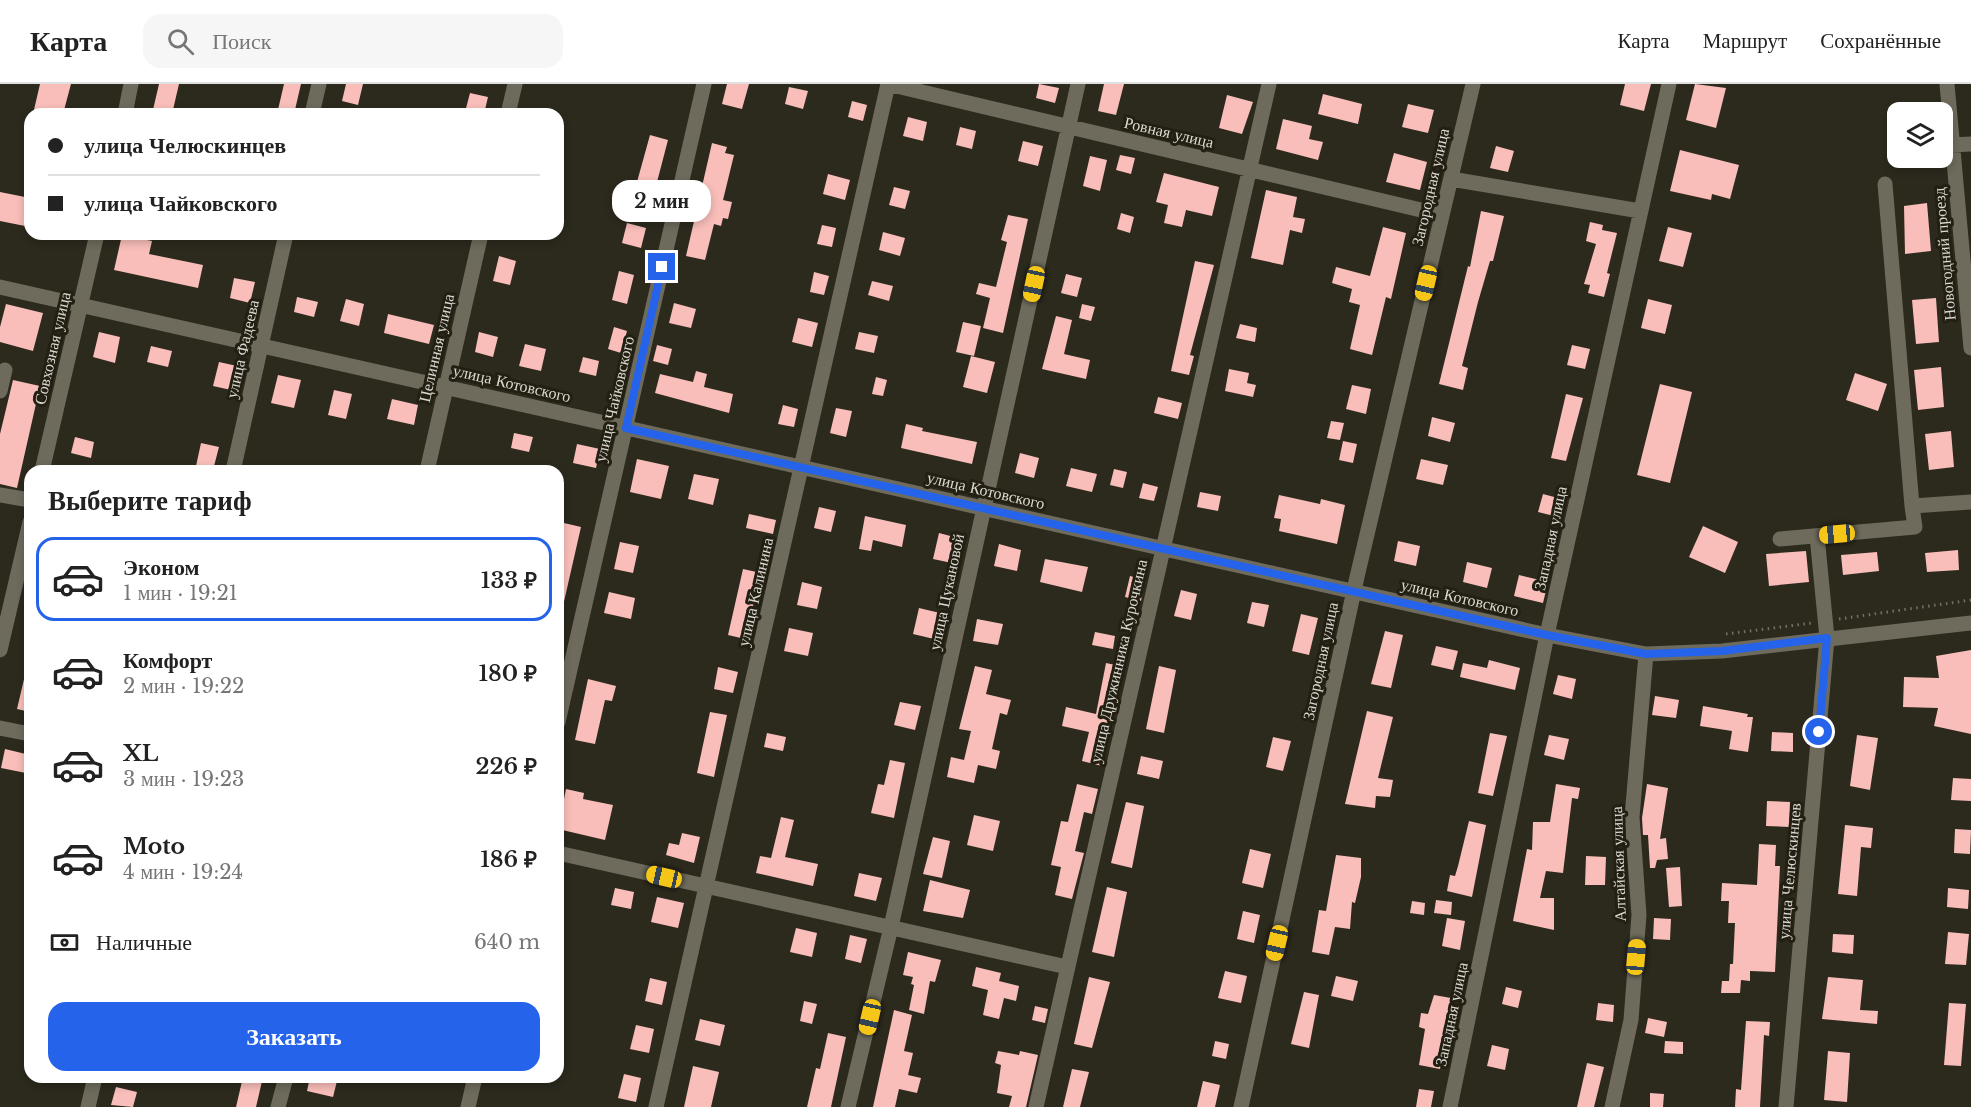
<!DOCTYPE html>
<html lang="ru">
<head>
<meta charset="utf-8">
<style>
  :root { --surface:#fff; --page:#f6f6f6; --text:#222; --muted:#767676; --line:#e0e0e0; --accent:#2563eb }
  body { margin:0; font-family:"Libre Baskerville",serif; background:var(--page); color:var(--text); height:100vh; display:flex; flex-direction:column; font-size:22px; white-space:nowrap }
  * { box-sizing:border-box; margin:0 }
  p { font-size:20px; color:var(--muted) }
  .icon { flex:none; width:33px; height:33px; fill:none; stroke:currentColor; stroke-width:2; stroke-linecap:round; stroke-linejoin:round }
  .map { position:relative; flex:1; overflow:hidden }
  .side { position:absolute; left:24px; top:381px; width:540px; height:618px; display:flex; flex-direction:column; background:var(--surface); border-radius:18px; box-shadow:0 3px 9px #0003 }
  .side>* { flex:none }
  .guide { position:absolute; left:24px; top:24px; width:540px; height:132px; border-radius:18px; box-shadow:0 3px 9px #0003; display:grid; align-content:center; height:132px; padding:0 24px; background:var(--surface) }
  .controls { position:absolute; left:1887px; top:18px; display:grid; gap:12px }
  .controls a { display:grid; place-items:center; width:66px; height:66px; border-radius:12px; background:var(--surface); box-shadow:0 3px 9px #0003; font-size:30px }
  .end { position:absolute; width:27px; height:27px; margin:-14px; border:8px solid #2563eb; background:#fff; box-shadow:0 0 0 3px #fff }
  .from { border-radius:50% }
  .bubble { position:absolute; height:42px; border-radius:18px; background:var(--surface); box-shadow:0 3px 9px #0003; font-size:20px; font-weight:600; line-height:42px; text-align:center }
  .car { position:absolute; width:18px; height:36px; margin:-18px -9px; border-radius:8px; box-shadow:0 0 4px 2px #0007; background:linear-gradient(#f5c518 24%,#345 0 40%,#f5c518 0 76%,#345 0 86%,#f5c518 0) }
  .guide b { display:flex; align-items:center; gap:21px; height:57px; font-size:22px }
  .guide b+b { border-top:2px solid var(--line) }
  .guide i { width:15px; height:15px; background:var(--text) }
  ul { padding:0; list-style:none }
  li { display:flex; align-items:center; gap:18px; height:84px; margin:0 12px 9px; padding:0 12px; border:3px solid transparent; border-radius:18px }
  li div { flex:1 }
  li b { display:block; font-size:22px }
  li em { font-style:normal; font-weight:600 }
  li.selected { border-color:var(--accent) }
  li>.icon { width:54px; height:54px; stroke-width:1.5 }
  h2 { padding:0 24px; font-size:27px; line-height:72px }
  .pay { display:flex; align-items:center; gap:15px; height:66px; padding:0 24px; font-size:22px }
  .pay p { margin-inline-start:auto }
  .cta { display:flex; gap:12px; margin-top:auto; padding:12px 24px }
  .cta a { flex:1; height:69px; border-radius:18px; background:var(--accent); color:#fff; font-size:24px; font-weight:600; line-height:69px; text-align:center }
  header { display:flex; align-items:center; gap:36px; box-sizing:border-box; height:84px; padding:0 30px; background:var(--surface); border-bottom:2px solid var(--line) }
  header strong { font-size:28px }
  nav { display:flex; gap:33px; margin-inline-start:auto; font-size:21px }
  .search { width:420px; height:54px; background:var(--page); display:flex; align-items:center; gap:15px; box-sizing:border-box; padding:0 21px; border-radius:18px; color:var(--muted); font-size:22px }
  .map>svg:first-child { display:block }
  .building { fill:#f9beb9 }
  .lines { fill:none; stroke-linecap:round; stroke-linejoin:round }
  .path { stroke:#747267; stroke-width:3; stroke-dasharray:1.5 4.5; stroke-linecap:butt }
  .minor { stroke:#6e6b5c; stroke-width:15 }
  .route { stroke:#2563eb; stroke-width:8 }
  .labels { text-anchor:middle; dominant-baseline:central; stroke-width:6; stroke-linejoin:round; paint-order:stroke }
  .street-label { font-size:16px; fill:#dbd9d1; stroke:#232013 }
</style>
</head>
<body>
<header>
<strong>Карта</strong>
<div class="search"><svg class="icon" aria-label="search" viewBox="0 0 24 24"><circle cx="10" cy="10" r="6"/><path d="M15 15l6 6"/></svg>Поиск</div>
<nav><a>Карта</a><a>Маршрут</a><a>Сохранённые</a></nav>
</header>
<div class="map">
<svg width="1971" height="1023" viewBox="0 0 1971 1023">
  <rect width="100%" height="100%" fill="#2c291d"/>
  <path class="building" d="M40,0H71L63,30H33Z
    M159,0H179L172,30H152Z
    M284,0H301L294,30H277Z
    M346,0H363L358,21L342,17Z
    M727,0H749L742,25L722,20Z
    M1039,0L1059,4L1055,19L1036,14Z
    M1104,0H1124L1116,31L1098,27Z
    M1625,0H1651L1644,27L1620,21Z
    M1695,0L1726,4L1716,44L1686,36Z
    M789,3L808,7L803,25L785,20Z
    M470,9L488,13L484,30L465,28Z
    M1323,10L1362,20L1358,40L1318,30Z
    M1227,11L1253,18L1242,50L1219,44Z
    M852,17L867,21L863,37L848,33Z
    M1408,20L1434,26L1428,49L1402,43Z
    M908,33L927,38L923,57L903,52Z
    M1283,35L1312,42L1309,55L1323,58L1318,76L1276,65Z
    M960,43L976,47L972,65L956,61Z
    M650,51L668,56L651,121L632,116Z
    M1023,57L1043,62L1038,82L1018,77Z
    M712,59L727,63L725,69L734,71L723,116L732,118L728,135L723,134L721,142L714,140L705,176L686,172Z
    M1496,62L1514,67L1508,88L1490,84Z
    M1680,66L1739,81L1730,115L1712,110L1711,116L1670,107Z
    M1394,69L1427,78L1420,106L1386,98Z
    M1120,71L1135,74L1131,90L1116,86Z
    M1090,72L1107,76L1100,107L1083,102Z
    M1164,89L1219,103L1212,132L1186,126L1182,143L1164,139L1168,121L1156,118Z
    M828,90L850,96L845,116L823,110Z
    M894,103L910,107L905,125L889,121Z
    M1266,106L1297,113L1293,133L1305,135L1302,149L1290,146L1283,181L1251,174Z
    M0,108L30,114V143L0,137Z
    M1927,119L1931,167L1905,170L1904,122Z
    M1481,127L1504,132L1493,177H1490L1478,218L1462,282L1468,284L1463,306L1439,300L1468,182L1470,183Z
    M1121,129L1134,133L1130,149L1117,145Z
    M1008,131L1028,135L1003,249L983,244L990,214L976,210L979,199L996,203L1007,158L1001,156Z
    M1590,138L1603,141L1602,146L1617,149L1607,189L1610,190L1604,213L1588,209L1590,201L1584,200L1596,160L1586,157Z
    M627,139L646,144L641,164L622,159Z
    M822,141L836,144L832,163L817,160Z
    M1383,143L1406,149L1391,215L1386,213L1372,271L1350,265L1360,221L1349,218L1352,205L1332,199L1336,183L1370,192Z
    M1668,143L1692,149L1683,183L1659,177Z
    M883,148L905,154L900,172L879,166Z
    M122,151L152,157L149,170L203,181L198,204L114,186Z
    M499,172L516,177L510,201L493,197Z
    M1195,177L1214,181L1190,271L1194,272L1189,291L1171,287Z
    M619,187L634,191L627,220L612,216Z
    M814,188L829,192L824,211L810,208Z
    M1066,190L1082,194L1077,213L1061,209Z
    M234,194L255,198L250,219L230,214Z
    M872,197L893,202L889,217L868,211Z
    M297,213L318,218L314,233L294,228Z
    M1936,214L1939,258L1916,260L1912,216Z
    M346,215L364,220L359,242L340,237Z
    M1648,215L1672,221L1665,250L1641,244Z
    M674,219L696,225L691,244L669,239Z
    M6,220L43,229L33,267L0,258V243Z
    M1082,220L1095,223L1091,237L1079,234Z
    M388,230L434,241L429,260L384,249Z
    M1056,232L1072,236L1064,270L1090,276L1086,295L1042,285Z
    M798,234L818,239L812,263L792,258Z
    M963,238L981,242L974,272L956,268Z
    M1240,240L1257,244L1255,258L1236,254Z
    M614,243L627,247L621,269L608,265Z
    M99,248L120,253L115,279L93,273Z
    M479,248L498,253L493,273L475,268Z
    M859,248L878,252L874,269L855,265Z
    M525,260L546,265L541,287L519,282Z
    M657,261L672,265L668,281L653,277Z
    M1572,261L1590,265L1585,285L1567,281Z
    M151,262L172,267L168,283L147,278Z
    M971,272L995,278L987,309L963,303Z
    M583,273L599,277L596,292L579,288Z
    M219,278L237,282L231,306L213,302Z
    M1941,283L1944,323L1918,326L1914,286Z
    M1229,285L1249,289L1247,299L1256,301L1253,313L1225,307Z
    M696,287L707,290L704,303L733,310L729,329L655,309L660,290L693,298Z
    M1855,289L1887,300L1878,327L1846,316Z
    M278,291L301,296L294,324L271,319Z
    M876,293L887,296L883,312L872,310Z
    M13,296L40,302L17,404L0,400V350Z
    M1660,300L1692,308L1670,399L1637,391Z
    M1352,301L1371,305L1366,330L1346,325Z
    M334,306L352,310L346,335L328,331Z
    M1566,310L1583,314L1566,377L1551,374Z
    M1158,313L1182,319L1178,335L1154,329Z
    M392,315L418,321L414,341L387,335Z
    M783,321L798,325L794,343L778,340Z
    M836,324L852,327L846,353L830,349Z
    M1432,333L1455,339L1450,358L1428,352Z
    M1331,337L1344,339L1340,356L1327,354Z
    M906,340L923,344L922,347L977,358L972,380L901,364Z
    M1951,347L1954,383L1929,386L1925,350Z
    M514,349L533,353L529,368L511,364Z
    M75,353L94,358L91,374L71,369Z
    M1343,357L1357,360L1353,379L1339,376Z
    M201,359L219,363L213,386L196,382Z
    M577,360L600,365L596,384L573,379Z
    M1020,369L1039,374L1034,394L1015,389Z
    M637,375L669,382L661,415L630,408Z
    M1421,375L1448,381L1443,401L1416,395Z
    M1071,384L1097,390L1092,408L1066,402Z
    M1114,385L1127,388L1123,404L1110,401Z
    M694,390L719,395L713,421L688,415Z
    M1143,399L1158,403L1154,417L1139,414Z
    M1200,408L1221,412L1218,427L1197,423Z
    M1543,410L1558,414L1554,432L1538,428Z
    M1279,411L1320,420L1321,415L1345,421L1337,460L1279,447L1281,435L1274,434Z
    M819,423L836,427L831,448L814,444Z
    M749,430L776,436L773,450L746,444Z
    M865,432L906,441L902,463L873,456L871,467L859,465Z
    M564,439L581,443L563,522H558V466Z
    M1703,442L1738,458L1725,489L1689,473Z
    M939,449L958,454L952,479L933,475Z
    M1398,457L1420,462L1416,482L1394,477Z
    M620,458L639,462L633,489L614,485Z
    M999,460L1021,466L1017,487L994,482Z
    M1958,466L1959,486L1927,488L1925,469Z
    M1806,467L1809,498L1769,502L1766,470Z
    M1877,468L1879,487L1843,491L1841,471Z
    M1045,475L1088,483L1082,508L1040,498Z
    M1467,478L1492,484L1487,504L1463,498Z
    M743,485L761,489L745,555L728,551Z
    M1519,491L1548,498L1543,519L1514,512Z
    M1130,492L1145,496L1141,517L1125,513Z
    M802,498L822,503L817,525L797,521Z
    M1181,506L1197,510L1191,536L1174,532Z
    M609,508L635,514L631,535L604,529Z
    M1252,518L1269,521L1264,543L1247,539Z
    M919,524L940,529L934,555L913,550Z
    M1301,530L1318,534L1309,571L1292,567Z
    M977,535L1003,540L998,561L973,557Z
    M789,544L813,549L808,572L784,567Z
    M1385,547L1403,551L1391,604L1371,600Z
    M1095,548L1115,552L1113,565L1092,561Z
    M1436,562L1458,567L1453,586L1431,581Z
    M1971,566V650L1934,642L1938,624L1903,623L1904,593L1939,594L1936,572Z
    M1489,576L1520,584L1515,606L1460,593L1463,579L1487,584Z
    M1106,579L1125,583L1102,682L1082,677L1089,648L1062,642L1066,623L1096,630Z
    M975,582L992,586L986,610L1011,616L1007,631L1000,629L992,665L1000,667L996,685L978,681L974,699L947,693L951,673L964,676L971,647L959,645Z
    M1159,582L1176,586L1164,649L1146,645Z
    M718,583L738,588L733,609L714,605Z
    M25,591L30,592V628L17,625Z
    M1558,591L1576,595L1572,615L1553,610Z
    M588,595L616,602L612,617L605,616L595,660L575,656Z
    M1655,612L1679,616L1676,634L1652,631Z
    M900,618L921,622L915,646L894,641Z
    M1703,622L1748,630L1747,633H1753L1748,668L1729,665L1732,647L1700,642Z
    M1367,627L1393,633L1378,694L1393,696L1390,713L1376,712L1375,724L1345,720Z
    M710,628L727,631L714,693L697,689Z
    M1772,648L1793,649V668L1771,667Z
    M767,649L786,653L783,667L764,663Z
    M1490,649L1507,652L1493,712L1478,709Z
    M1549,651L1569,655L1564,676L1544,671Z
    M1857,651L1878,654L1870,706L1850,702Z
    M1273,653L1291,657L1283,687L1266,683Z
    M5,665L30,671L26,689L1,684Z
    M1141,672L1163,677L1159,695L1137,690Z
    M890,676L905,679L894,734L871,729L878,700L884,701Z
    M1953,694L1971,695V717L1951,716Z
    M1077,700L1098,705L1092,730L1084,728L1075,767L1084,769L1072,815L1055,811L1061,783L1051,781L1061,737L1068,738Z
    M1556,700L1580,704L1578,715L1572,714L1563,789L1546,787L1540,814H1554V846L1513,837L1527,765L1532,766L1533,738H1550Z
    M1647,700L1668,704L1660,755L1666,754L1668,775L1657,776L1655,784H1650L1648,751H1643L1642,734Z
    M566,705L584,709L583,715L613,721L605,756L558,745Z
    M1767,717L1790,718L1789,743L1766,742Z
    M1126,718L1144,722L1132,784L1111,779Z
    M974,731L1000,737L993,767L967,761Z
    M781,733L794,736L785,773L818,780L813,802L756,789L760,772L771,774Z
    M1469,737L1486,741L1472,813L1447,807L1450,791L1455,792L1458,782Z
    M1845,741L1873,744L1871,764L1861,763L1857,812L1838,810Z
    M1955,745L1971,746L1970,770L1954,769Z
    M682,749L700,753L694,779L666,771L669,759L679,761Z
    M933,753L950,757L942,794L923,790Z
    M1759,760L1776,761L1775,782H1780L1775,888L1750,887V897L1741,896L1740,909H1721L1722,897H1729L1730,880H1733L1735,839H1728L1729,817H1721L1722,799L1757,801Z
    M1250,765L1271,770L1263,804L1242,799Z
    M1336,771L1361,774V793L1355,819L1352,818L1350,845L1335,843L1329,871L1312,868L1319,826L1326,827Z
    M1586,772L1606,773L1605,801H1585Z
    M1680,783L1682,822L1669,823L1666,784Z
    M859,789L882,794L876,817L854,812Z
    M930,796L970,806L963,834L923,827Z
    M1107,803L1127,808L1114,873L1092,868Z
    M615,804L634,808L631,825L611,821Z
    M1948,804L1969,806L1968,825L1947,823Z
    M657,813L684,819L678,844L651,838Z
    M1436,816L1452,818L1451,831L1434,829Z
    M1412,817L1425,819L1424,831L1410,829Z
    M1243,827L1260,831L1254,859L1237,855Z
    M1447,834L1465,837L1460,866L1442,862Z
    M1654,834L1671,835L1670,856L1653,855Z
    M796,844L817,849L812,873L790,868Z
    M1948,848L1969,850L1966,881L1945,880Z
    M1833,850L1854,851L1853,870L1832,868Z
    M850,851L867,855L861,879L845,875Z
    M908,868L941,876L935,898L930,897L924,930L909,926L914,901L911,900L913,893L903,891Z
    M976,883L1001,889L999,897L1019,902L1016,917L1004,914L999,935L983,931L988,906L972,902Z
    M1225,887L1247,892L1241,919L1218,914Z
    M1336,892L1358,897L1353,917L1331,912Z
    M1089,893L1110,898L1092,964L1074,960Z
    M1828,893L1863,896L1860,926L1878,927L1877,940L1822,935Z
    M650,894L667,898L662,921L645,917Z
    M1506,903L1522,907L1518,924L1502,920Z
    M1304,908L1319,911L1309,964L1291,960Z
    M1434,911L1451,914L1440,985L1419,981L1425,945L1419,943L1421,929L1428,930Z
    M804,917L817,920L812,940L800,937Z
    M1598,919L1614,921L1613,938L1596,936Z
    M1949,919L1966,920L1961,982L1944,981Z
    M1035,922L1048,925L1045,939L1032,936Z
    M894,926L912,931L904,967L913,969L908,991L921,994L917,1009L899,1005L895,1023H873Z
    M1648,934L1667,938L1664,953L1645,949Z
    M700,935L725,941L720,962L695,956Z
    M1746,937L1770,938L1769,952L1764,951L1760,1023H1735L1736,1005L1741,1006Z
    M636,941L654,945L649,969L630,965Z
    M828,949L846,953L831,1023H807L816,984L820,985Z
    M1215,957L1229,960L1226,975L1212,972Z
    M1665,957L1683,958V970L1664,969Z
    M1492,961L1509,965L1505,986L1487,982Z
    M998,967L1019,971L1020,967L1038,971L1026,1023H1009L1012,1012L997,1009L1001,981L995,979Z
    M1828,967L1850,969L1847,1018L1824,1016Z
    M1587,979L1604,983L1594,1023H1577Z
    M693,982L719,988L711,1023H684Z
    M1072,985L1089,988L1080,1023H1063Z
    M624,990L641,994L636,1018L618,1014Z
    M243,993H263L256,1023H236Z
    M310,993H338L333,1013L307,1007Z
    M1203,997L1220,1001L1215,1023H1197Z
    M116,1003L137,1008L133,1023L111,1021Z
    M1419,1005L1434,1007L1431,1023H1416Z
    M1650,1009L1664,1010L1663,1023H1650Z"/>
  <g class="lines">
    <path class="path" d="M1839,535L1971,516
      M1726,550L1812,539"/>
    <path class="minor" d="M888,0L1442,131
      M1947,0L1971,264
      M125,30L131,0
      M312,30L319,0
      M508,30L515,0
      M1952,61L1971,60
      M1451,95L1640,127
      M1885,100L1912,422L1971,418
      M0,203L1547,551L1646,570L1722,567L1971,539
      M0,307L5,286
      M42,387L97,150
      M233,387L286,150
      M427,387L481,150
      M0,411L30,416
      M1780,455L1915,443L1912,422
      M0,566L30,438
      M558,638L704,0
      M0,644L30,650
      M558,769L1067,883
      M88,1023L95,993
      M278,1023L286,993
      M468,1023L475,993
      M656,1023L888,0
      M848,1023L891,843L1078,0
      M1036,1023L1269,0
      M1241,1023L1357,493L1473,0
      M1450,1023L1547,551L1669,0
      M1612,1023L1631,936L1639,831L1632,733L1646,570
      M1786,1023L1827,554L1817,452"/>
  </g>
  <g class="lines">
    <path class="route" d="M662,183L626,344L1547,551L1646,570L1722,567L1827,554L1819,648"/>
  </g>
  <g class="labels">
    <g class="street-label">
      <text transform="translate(1169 48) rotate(13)">Ровная улица</text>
      <text transform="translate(1430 103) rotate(-77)">Загородная улица</text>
      <text transform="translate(1944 170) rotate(-95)">Новогодний проезд</text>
      <text transform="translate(52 264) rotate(-77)">Совхозная улица</text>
      <text transform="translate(436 264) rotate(-77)">Целинная улица</text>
      <text transform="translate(242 265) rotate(-77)">улица Фадеева</text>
      <text transform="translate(512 299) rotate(13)">улица Котовского</text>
      <text transform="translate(614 315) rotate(-77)">улица Чайковского</text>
      <text transform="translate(986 406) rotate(13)">улица Котовского</text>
      <text transform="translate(1550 454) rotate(-78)">Западная улица</text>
      <text transform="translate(755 508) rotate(-77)">улица Калинина</text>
      <text transform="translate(946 508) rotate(-78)">улица Цукановой</text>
      <text transform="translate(1460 513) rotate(13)">улица Котовского</text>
      <text transform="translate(1118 577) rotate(-77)">улица Дружинника Курочкина</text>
      <text transform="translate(1320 577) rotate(-78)">Загородная улица</text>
      <text transform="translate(1618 780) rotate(-92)">Алтайская улица</text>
      <text transform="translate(1789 787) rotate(-85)">улица Челюскинцев</text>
      <text transform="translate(1451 930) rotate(-78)">Западная улица</text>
    </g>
  </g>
</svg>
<div class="controls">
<a><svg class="icon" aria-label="layers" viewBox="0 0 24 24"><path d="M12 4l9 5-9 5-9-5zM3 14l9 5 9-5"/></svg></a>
</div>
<i class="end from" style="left:1819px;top:648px"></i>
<i class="end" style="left:662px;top:183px"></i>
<div class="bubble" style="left:612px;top:96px;width:99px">2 мин</div>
<i class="car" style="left:1426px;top:199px;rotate:193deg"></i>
<i class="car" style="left:1034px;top:200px;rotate:192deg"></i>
<i class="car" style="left:1837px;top:450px;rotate:265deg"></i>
<i class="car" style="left:664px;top:793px;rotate:283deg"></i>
<i class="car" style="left:1277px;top:859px;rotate:193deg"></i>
<i class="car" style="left:1636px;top:873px;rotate:5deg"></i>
<i class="car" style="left:870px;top:933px;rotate:193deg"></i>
<div class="guide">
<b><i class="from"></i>улица Челюскинцев</b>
<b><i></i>улица Чайковского</b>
</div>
<section class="side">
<h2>Выберите тариф</h2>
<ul>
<li class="selected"><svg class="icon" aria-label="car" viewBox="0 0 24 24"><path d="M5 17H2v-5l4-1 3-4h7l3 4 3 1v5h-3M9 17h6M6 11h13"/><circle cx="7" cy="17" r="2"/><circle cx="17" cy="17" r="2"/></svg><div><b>Эконом</b><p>1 мин · 19:21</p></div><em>133 ₽</em></li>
<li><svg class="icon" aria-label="car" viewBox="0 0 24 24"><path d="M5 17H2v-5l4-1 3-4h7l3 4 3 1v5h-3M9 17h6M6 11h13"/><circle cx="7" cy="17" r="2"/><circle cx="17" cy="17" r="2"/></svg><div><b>Комфорт</b><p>2 мин · 19:22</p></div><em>180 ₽</em></li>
<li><svg class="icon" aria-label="car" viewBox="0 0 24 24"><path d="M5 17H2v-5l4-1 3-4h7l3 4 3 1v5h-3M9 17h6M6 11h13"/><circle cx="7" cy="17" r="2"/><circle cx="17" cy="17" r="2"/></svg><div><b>XL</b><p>3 мин · 19:23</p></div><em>226 ₽</em></li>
<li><svg class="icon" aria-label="car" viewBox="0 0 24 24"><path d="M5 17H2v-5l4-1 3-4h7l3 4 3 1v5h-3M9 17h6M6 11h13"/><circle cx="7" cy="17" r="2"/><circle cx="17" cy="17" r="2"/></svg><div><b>Moto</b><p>4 мин · 19:24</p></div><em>186 ₽</em></li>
</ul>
<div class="pay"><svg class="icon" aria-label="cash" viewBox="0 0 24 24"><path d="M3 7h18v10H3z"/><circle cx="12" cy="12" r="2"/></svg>Наличные<p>640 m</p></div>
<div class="cta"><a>Заказать</a></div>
</section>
</div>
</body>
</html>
